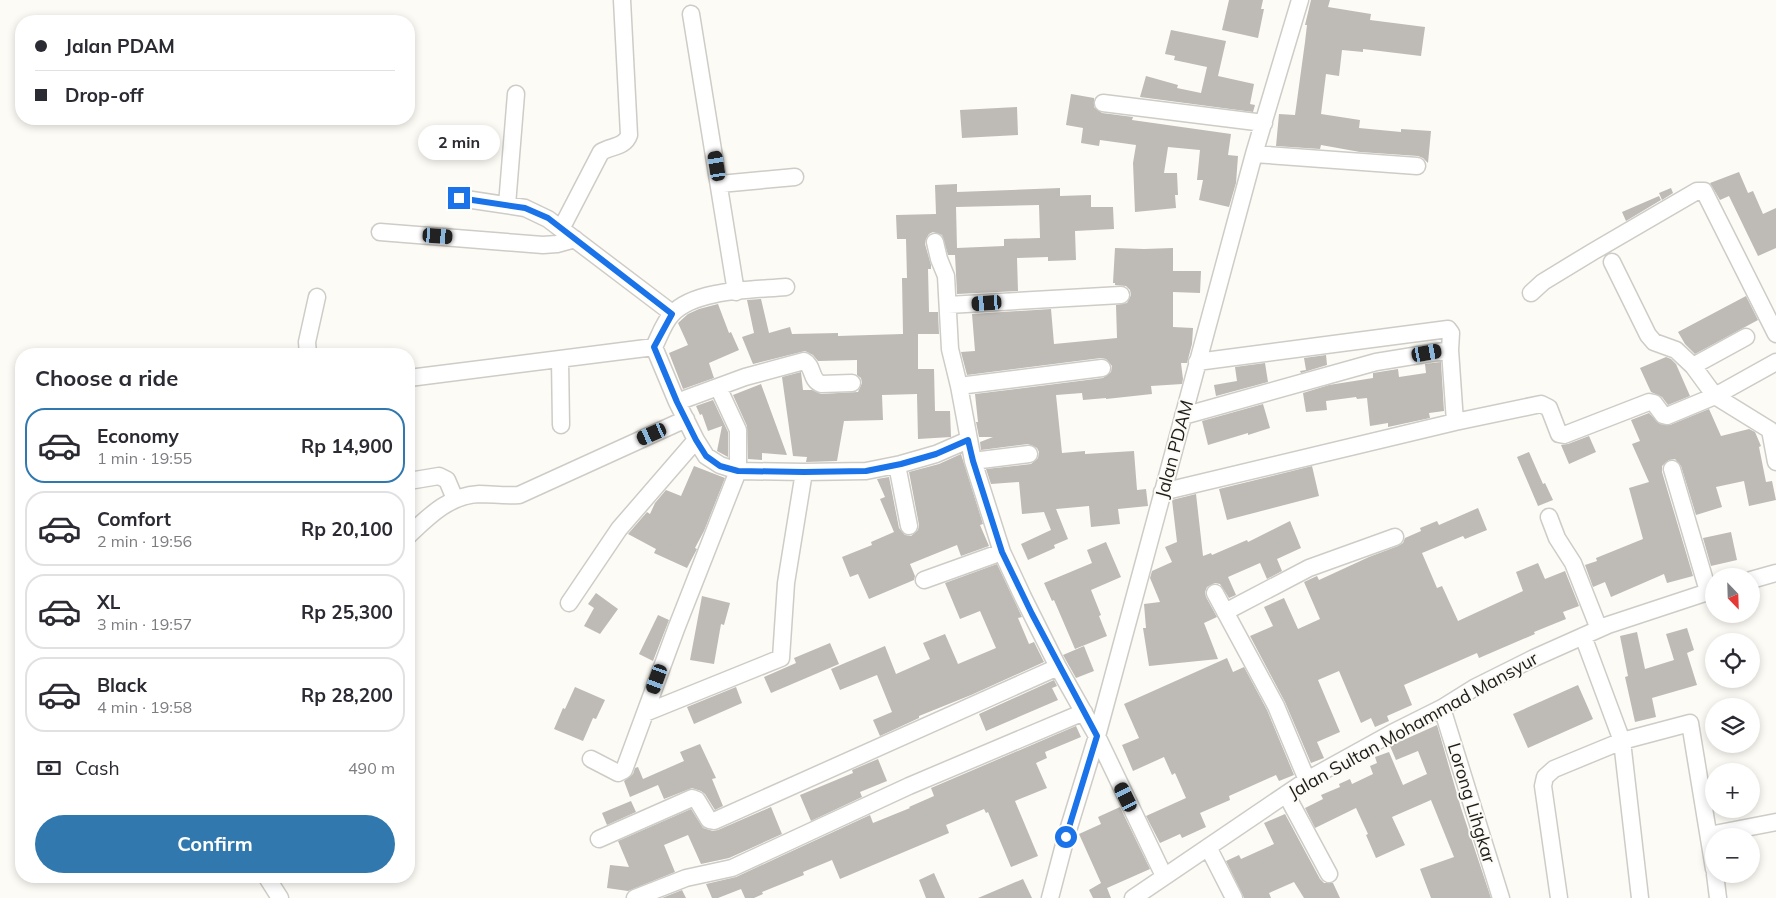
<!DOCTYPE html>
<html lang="en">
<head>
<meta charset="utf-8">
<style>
  :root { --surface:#fff; --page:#f2f2f3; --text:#2b2b33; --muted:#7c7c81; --line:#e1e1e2; --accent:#3078ad }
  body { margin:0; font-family:Mulish,sans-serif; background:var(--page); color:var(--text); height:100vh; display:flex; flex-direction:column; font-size:19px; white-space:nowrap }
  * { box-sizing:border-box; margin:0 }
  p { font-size:16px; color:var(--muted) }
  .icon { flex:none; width:28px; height:28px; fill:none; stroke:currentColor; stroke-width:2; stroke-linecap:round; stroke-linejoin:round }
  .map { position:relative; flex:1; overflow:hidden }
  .panel { position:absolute; left:15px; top:348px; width:400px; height:535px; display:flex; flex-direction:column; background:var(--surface); border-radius:20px; box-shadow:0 2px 8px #0003 }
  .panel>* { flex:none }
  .guide { position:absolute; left:15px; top:15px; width:400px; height:110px; border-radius:20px; box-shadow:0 2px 8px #0003; display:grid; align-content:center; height:110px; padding:0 20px; background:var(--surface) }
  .needle { width:32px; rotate:157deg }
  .tools { position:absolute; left:1705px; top:568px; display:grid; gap:10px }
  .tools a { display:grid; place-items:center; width:55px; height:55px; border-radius:50%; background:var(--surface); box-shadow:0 2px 8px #0003; font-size:25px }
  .end { position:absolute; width:22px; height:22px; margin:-11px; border:6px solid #1a73e8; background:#fff; box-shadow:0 0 0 2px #fff }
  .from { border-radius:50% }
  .bubble { position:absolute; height:35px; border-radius:18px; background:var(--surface); box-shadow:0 2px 8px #0003; font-size:16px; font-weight:700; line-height:35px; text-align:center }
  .car { position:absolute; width:15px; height:30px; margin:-15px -8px; border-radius:6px; box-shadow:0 0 4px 1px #0007; background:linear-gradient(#222 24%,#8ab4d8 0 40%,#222 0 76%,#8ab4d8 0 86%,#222 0) }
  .guide b { display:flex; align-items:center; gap:18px; height:48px; font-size:19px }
  .guide b+b { border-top:1px solid var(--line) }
  .guide i { width:12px; height:12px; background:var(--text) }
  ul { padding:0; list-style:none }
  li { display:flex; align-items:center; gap:15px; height:75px; margin:0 10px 8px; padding:0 10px; border:2px solid var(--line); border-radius:20px }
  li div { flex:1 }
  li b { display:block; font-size:19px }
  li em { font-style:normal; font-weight:700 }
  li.selected { border-color:var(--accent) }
  li>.icon { width:45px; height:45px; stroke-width:1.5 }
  h2 { padding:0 20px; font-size:22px; line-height:60px }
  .pay { display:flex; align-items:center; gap:12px; height:55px; padding:0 20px; font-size:19px }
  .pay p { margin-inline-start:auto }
  .button { display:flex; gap:10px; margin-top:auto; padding:10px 20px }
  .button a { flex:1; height:58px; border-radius:30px; background:var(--accent); color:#fff; font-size:20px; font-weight:700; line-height:58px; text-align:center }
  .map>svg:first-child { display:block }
  .building { fill:#bebab5; fill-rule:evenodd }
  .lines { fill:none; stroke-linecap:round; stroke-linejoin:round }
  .minor-casing { stroke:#ceccc6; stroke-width:19 }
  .minor { stroke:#fff; stroke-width:16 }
  .route { stroke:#1a73e8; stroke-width:6 }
  .labels { text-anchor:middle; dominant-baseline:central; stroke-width:4; stroke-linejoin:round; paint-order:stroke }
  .street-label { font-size:18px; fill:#1f1e1c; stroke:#fdfbf5 }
</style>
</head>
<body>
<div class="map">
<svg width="1776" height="898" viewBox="0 0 1776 898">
  <rect width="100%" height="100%" fill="#fdfbf5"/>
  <path class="building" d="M1229,0H1263L1261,9H1264L1258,38L1222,30Z
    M1311,0H1330L1328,7L1371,14L1370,20L1425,27L1421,56L1363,49V52L1342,50L1339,76L1326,74L1321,114L1360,120L1359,128L1401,132V129L1431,131L1428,163L1423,158L1418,156L1360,152L1321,145L1320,149L1276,146L1279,114L1295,115L1305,42L1307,25H1305Z
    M1171,30L1226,41L1218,76L1254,84L1250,104L1255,105L1253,112L1140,97L1146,76L1178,85L1177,88L1201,93L1207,67L1174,60L1175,56L1165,54Z
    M1071,94L1094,98V107L1102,113L1133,117L1132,120L1231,134L1228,155L1238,156L1236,183L1229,207L1199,200L1203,180H1197L1200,150L1168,147L1164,173H1177L1178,195H1175L1176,208L1135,212L1133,163L1136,145L1100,140L1099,146L1081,143L1083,128L1066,125Z
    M1017,107L1018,135L962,138L960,110Z
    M1739,172L1748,193L1753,191L1763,214L1776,208V248L1758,256L1729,196L1720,200L1710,183Z
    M957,184V192L1060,188V196L1091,195V207H1113L1114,229L1075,231L1076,260L1048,261V257L1017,258L1018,291L957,294L955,255H948L942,235L933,232L929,234L926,239L925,244L931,265V269H928L929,312H938L939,334H918V369H934L935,411H950L951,437L918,439L917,394L882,395L883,420L844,421L837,461L806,462L807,457L793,456L782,377L801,372L803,390H812L821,394L858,392L862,383L861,378L857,375V360L818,361L813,355L805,351L753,364L742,337L754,333L747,300L761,299L769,333L790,327L792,334L838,333V336L903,334L902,278H907L906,239H897L896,215L936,214L935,185ZM1039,205L1040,238L1004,239V246L957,248L956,207Z
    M1671,188L1673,193L1662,200L1659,193Z
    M1659,196L1661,200L1626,221L1622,212Z
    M1115,248L1144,249L1173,248V271H1201L1200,293L1173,292V327L1193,328L1192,344L1187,363H1181L1183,379L1182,384L1151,386L1152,394L1106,399V398L1083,400L1082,393L1056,395L1062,453L1085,451V454L1134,451L1137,490L1146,489L1148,506L1118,509L1120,524L1091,527L1089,506L1056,509L1068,539L1054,545L1055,548L1028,560L1021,544L1051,530L1044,512L1022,514L1019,482L991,484L986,469L1031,464L1038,458L1039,452L1037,448L1028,444L981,450L980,442L993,437H979L976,422H978L975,394L1103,378L1111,372L1112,366L1106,359L1101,358L967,375L961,352L975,351L972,314L1051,309L1054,344L1117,338L1116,305L1127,303L1131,295L1130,290L1126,286L1115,285V283H1113Z
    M1746,296L1758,320L1695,354L1685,344L1678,332Z
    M718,304L729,333L731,332L739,350L709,363L714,378L683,389L669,353L688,345L678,323L688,314L699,309Z
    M1326,355L1327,365L1301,373L1300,371L1306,370L1304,358Z
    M1666,357L1671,359L1676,364L1690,396L1668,405L1662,397L1651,392L1640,368Z
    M1441,362L1444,411L1429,413L1430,418L1388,427V423L1370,426L1367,398L1357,399L1356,397L1326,401L1327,410L1306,412L1303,393L1329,385L1373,378V373L1398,369L1399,377L1426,373L1425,364Z
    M1265,363L1268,382L1216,396L1214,385L1237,381L1235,367Z
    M761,384L787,455L762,453V460L748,459L747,426L733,395Z
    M713,400L728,432V457L717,451L722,426L708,431L702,414L700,415L696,406Z
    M1263,404L1270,428L1248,435V433L1208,445L1202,421Z
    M1709,409L1721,436L1749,429L1755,432L1761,446L1759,447L1766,482L1772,481L1776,500L1749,506L1744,481L1716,487L1722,507L1696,515L1681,466L1675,459L1669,460L1662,466V472L1693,576L1667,583L1664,574L1611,597L1605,582L1593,587L1585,565L1597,561L1596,558L1643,539L1629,488L1649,482L1632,444L1640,441L1631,420L1649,413L1660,424L1670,425Z
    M1589,436L1596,452L1569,464L1561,445L1568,444Z
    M1529,452L1543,484L1545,483L1553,500L1538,506L1517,457Z
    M961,454L983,524L980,525L989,546L961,556L957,545L910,564L915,576L914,580L869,599L858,574L850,577L842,557L872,545L871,542L894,532L880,499L885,497L877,479L889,477L899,528L905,535L911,536L918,530L919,525L909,472L939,464Z
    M694,466L725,478L704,531L695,548L697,549L687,568L654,553L656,549L628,534L647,512L650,514L655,503L666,490L681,496Z
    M1312,466L1319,496L1227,520L1219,489Z
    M1196,494L1203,556L1211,553L1212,555L1247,540L1248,542L1290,521L1301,548L1277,559L1282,571L1267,579L1260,563L1228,577L1236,595L1229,598L1220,584L1215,583L1207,587L1205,592L1206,597L1217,617L1204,623L1218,659L1149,666L1143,628H1146L1144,604L1160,602L1150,578L1152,571L1172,562L1165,547L1177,542L1172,500Z
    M1478,508L1487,530L1465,539L1463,536L1422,553L1437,588L1442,586L1458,621L1523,591L1516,572L1538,563L1545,579L1565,571L1579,606L1563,612L1566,619L1534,632L1535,634L1479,658L1477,653L1404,685L1412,705L1387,716L1389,721L1375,727L1371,718L1361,723L1339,671L1318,680L1340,732L1317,742L1324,758L1311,763L1285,702L1250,636L1273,626L1264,607L1284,598L1298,629L1320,619L1304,582L1317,576L1319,580L1369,557L1398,546L1403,543L1405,538L1421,531L1420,528L1437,521L1439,525Z
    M1731,532L1737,560L1711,566L1703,538Z
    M1106,542L1121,577L1091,590L1101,615L1099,616L1107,636L1075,649L1054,600L1052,601L1044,583L1092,563L1087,550Z
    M997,564L1022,617L1018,618L1029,644L1034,642L1044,662L971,695L919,716V718L880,736L873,720L892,712L877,675L840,690L831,669L885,646L896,674L930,659L923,643L945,634L958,664L996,648L980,611L960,619L945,583Z
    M596,593L618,609L600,634L584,626L594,608L588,604Z
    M702,596L730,603L724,625L721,624L714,664L690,660Z
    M658,615L669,620L653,661L639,654Z
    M1687,628L1694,650L1687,653L1697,685L1652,698L1656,717L1635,722L1625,677L1628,676L1620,636L1637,632L1645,669L1674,660L1666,634Z
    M830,643L839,664L771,693L764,677L796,663L794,658Z
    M1084,646L1094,671L1076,678L1063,655Z
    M1227,658L1233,672L1244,667L1267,710L1294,775L1279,781L1276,775L1229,796L1230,800L1200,813L1206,827L1182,838L1180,834L1160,843L1146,816L1186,798L1175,773L1172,775L1164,757L1133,771L1122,745L1139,738L1124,704Z
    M1054,680L1057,686L1052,688L1058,700L986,731L979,714Z
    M1578,685L1593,719L1528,748L1513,714Z
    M575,687L605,700L596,719L593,718L583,741L554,729L563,708L565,709Z
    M736,687L742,703L694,724L687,707Z
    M1437,725L1461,808L1491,898H1431L1420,869L1454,857L1431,800L1392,817L1405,845L1376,858L1366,835L1368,834L1356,808L1315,828L1305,808L1323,799L1321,795L1340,787L1339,784L1350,779L1352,784L1373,774L1370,766L1377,763L1375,757L1389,752L1403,785L1427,774L1418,751L1396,760L1390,746Z
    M1076,726L1081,737L1045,752L1047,758L1036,763L1047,788L1015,801L1038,856L1011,867L988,812L986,813L984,809L946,825L949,833L840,879L832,860L803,872L804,875L762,892L763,894L754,898H745L741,889L718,898H712L706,884L736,877L870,815L873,823L910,808L909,807L934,796L931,788Z
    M700,744L716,778L712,779L723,806L715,810L705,794L701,791L692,788L664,799L658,785L630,797L624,781L633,774L635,768L638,767L643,779L684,761L680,752Z
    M878,759L887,781L860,792L862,797L811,821L800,795L853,773L852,770Z
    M631,801L636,812L607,825L602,813Z
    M771,807L782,834L729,858L701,864L688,835L664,845L675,872L628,891L607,888L610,865L629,867L618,841L691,809L703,828L713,831L718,830Z
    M1120,807L1150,869L1107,888L1111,898H1093L1089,890L1101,883L1079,834L1101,824L1098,817Z
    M1285,814L1320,879L1324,883H1333L1340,898H1304L1294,882L1269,893L1271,898H1244L1226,861L1239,855L1241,859L1274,844L1264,823Z
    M934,873L945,898H926L919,880Z
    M1023,879L1032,898H978Z
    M682,890L686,898H662Z"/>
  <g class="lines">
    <defs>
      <path id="minor" d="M691,14L736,292
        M1103,103L1264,123
        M1254,154L1417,166
        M720,184L795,177
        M459,198L525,208L548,219L672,313
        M507,205L516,94
        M561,229L601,152C611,146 625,147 629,135L622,0
        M380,232L543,245L557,244L575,239
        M935,242L939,259L946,276L950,349L959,386L973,461L1002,552L1023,597L1058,667L1097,736L1164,876
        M1612,262L1648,335L1654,342L1676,350L1693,366
        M786,287C754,290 695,289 672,314C664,322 659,337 654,347L677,402L696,440L706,456L720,465L738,471L804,472L866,471L901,464L936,454L968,440
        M1531,293L1543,282L1594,251L1697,191H1704L1776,334
        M948,305L1121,295
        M1746,337L1693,366L1715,396L1770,430L1776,462
        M308,354L307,342L317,297
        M560,359L561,425
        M1197,362L1448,329L1451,333L1450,350
        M409,378L654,347
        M959,386L1102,368
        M677,402L745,377L804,361C814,366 810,380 821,384L852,383
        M1183,416L1376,362L1450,350L1455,422L1541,404L1549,408L1559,434L1564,435L1649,402L1654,403L1663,415L1667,416L1715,396L1776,362
        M973,461L1029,454
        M897,465L909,526
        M1672,469L1708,591
        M409,481L439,476L447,480L455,499
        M1162,492L1455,422
        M1549,517L1557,538L1573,563L1599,629
        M409,535C429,516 450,495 479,494C492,494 505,496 519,495L686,419
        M924,580L1002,552
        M1751,580L1776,573
        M1215,593L1276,706L1307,780
        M569,603L619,529L696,440
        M1225,612L1309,568L1395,537
        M1583,636L1622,741L1640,898
        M1442,708L1501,898
        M645,713L781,658L786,583L804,472
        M591,759L618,773L624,770L676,629L738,471V430L718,387
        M1286,794L1329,874
        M1709,835L1776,822
        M599,839L692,798L697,800L709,820L714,821L1058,667
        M1208,847L1234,898
        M1715,874L1718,898
        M266,876L280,898
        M635,898L686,878L732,868L909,786L1084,712
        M1050,898L1066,837L1097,736L1254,154L1300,0
        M1133,898L1307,780L1392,733L1442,708L1474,688L1534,658L1608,625L1714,590
        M1559,898L1543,786L1545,777L1554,769L1622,741L1690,723L1714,869"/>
    </defs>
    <use href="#minor" class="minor-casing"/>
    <use href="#minor" class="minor"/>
  </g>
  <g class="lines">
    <path class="route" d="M459,198L525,208L548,218L672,314L654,347L677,402L696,440L706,456L720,466L738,471L804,472L866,471L901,464L936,454L968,440L973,461L1002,552L1032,614L1097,736L1066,837"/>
  </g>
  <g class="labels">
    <g class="street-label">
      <text transform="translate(1174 449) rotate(-75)">Jalan PDAM</text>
      <text transform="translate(1413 725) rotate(-29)">Jalan Sultan Mohammad Mansyur</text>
      <text transform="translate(1472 803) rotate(73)">Lorong Lihgkar</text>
    </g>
  </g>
</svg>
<div class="tools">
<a><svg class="needle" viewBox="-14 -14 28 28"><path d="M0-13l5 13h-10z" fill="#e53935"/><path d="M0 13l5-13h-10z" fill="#7c7c81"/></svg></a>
<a><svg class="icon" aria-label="locate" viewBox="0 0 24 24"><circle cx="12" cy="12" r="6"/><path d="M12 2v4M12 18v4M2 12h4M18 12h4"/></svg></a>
<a><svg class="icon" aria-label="layers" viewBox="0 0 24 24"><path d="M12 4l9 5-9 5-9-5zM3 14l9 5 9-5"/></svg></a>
<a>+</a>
<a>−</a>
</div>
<i class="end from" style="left:1066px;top:837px"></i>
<i class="end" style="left:459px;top:198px"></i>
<div class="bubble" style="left:418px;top:125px;width:82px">2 min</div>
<i class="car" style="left:717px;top:166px;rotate:351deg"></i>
<i class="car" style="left:438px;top:236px;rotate:94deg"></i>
<i class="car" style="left:987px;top:303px;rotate:266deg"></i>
<i class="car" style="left:1427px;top:353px;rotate:80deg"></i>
<i class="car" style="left:652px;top:434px;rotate:246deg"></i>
<i class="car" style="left:657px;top:679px;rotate:200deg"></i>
<i class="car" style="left:1126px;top:797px;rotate:334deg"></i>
<div class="guide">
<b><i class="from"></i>Jalan PDAM</b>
<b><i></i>Drop-off</b>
</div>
<section class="panel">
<h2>Choose a ride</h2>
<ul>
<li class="selected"><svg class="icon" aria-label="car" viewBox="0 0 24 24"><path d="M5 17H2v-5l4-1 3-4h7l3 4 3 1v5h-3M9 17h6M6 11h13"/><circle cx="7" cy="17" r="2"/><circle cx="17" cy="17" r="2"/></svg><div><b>Economy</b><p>1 min · 19:55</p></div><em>Rp 14,900</em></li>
<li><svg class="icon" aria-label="car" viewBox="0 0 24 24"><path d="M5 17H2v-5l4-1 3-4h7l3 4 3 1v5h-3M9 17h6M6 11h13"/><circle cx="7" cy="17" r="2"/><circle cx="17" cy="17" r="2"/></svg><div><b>Comfort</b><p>2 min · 19:56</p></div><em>Rp 20,100</em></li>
<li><svg class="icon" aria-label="car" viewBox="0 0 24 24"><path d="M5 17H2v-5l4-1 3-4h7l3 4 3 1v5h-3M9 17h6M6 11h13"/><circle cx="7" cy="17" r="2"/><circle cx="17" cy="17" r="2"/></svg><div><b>XL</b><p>3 min · 19:57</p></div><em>Rp 25,300</em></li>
<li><svg class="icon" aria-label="car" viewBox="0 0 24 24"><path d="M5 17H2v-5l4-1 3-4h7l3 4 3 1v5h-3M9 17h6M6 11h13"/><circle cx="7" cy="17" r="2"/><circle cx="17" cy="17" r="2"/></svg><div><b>Black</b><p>4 min · 19:58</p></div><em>Rp 28,200</em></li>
</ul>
<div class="pay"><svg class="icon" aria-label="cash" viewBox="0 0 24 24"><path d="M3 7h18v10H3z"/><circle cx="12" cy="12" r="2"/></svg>Cash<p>490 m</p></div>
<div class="button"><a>Confirm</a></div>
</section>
</div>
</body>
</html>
